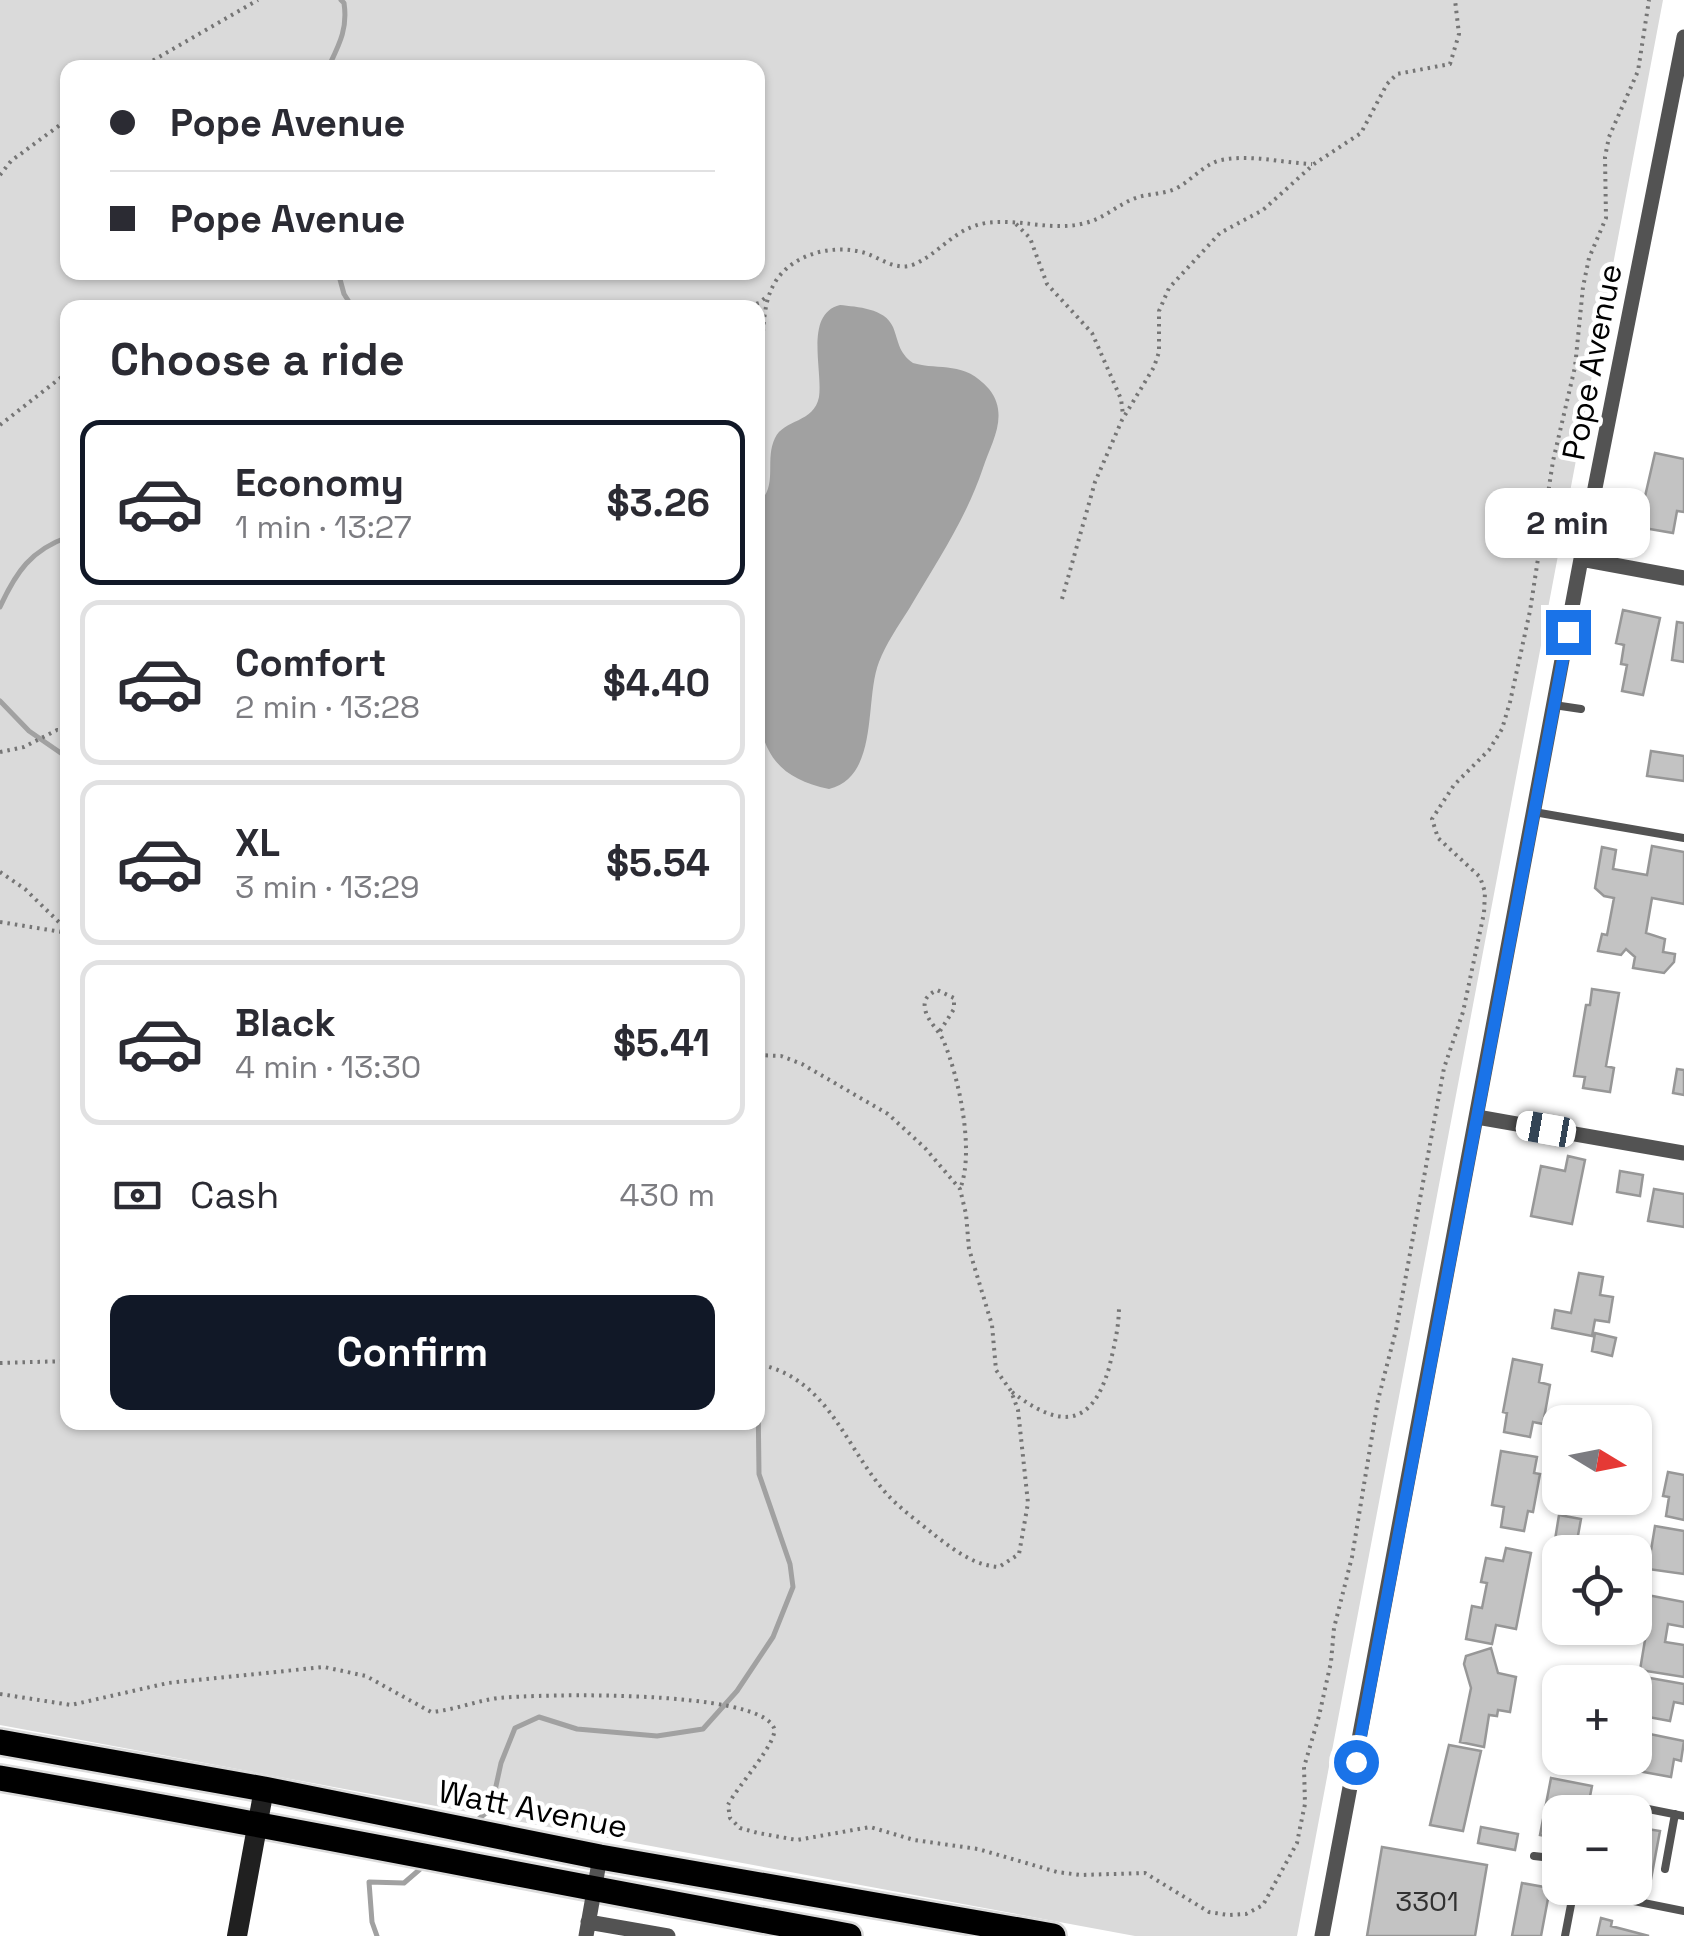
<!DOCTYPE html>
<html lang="en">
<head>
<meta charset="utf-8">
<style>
  :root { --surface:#fff; --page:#f2f2f3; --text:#2b2b33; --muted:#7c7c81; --line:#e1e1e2; --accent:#111827 }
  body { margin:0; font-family:"Space Grotesk",sans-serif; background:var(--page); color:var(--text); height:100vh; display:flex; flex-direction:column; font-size:38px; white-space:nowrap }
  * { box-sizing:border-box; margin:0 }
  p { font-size:32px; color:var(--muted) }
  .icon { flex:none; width:55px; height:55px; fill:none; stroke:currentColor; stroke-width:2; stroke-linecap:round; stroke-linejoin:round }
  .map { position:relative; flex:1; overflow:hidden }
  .side { position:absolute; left:60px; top:300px; width:705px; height:1130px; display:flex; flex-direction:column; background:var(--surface); border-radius:20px; box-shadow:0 2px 8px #0004 }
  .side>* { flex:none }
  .guide { position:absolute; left:60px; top:60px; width:705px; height:220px; border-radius:20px; box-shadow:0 2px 8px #0004; display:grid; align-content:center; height:220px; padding:0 50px; background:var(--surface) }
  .needle { width:65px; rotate:100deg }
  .buttons { position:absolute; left:1542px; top:1405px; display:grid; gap:20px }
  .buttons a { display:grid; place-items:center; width:110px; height:110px; border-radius:20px; background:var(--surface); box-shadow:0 2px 8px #0004; font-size:50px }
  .end { position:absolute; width:45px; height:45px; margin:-22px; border:12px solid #1a73e8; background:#fff; box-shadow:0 0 0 5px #fff }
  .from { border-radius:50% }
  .bubble { position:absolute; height:70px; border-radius:20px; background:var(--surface); box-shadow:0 2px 8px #0004; font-size:32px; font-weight:700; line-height:70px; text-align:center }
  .car { position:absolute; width:30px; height:60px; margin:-30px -15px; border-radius:12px; box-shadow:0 0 8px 2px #0007; background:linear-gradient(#fff 24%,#345 0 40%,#fff 0 76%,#345 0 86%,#fff 0) }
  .guide b { display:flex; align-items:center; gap:35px; height:95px; font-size:38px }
  .guide b+b { border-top:2px solid var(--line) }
  .guide i { width:25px; height:25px; background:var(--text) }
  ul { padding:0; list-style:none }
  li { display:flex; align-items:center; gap:30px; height:165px; margin:0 20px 15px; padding:0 30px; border:5px solid var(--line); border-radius:20px }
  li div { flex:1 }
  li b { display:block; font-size:38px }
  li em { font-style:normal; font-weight:700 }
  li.on { border-color:var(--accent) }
  li>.icon { width:90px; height:90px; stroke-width:1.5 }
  h2 { padding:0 50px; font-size:45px; line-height:120px }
  .pay { display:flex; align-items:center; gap:25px; height:110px; padding:0 50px; font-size:38px }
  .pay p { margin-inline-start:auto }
  .cta { display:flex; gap:20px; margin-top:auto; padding:20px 50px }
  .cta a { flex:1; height:115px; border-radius:20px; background:var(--accent); color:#fff; font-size:40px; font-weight:700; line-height:115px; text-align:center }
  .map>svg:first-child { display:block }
  .green { fill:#dadada; fill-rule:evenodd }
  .water { fill:#a1a1a1 }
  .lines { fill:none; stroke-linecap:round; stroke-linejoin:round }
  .stream { stroke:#a1a1a1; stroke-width:5 }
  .building { fill:#c3c3c3; stroke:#979797; stroke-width:2.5 }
  .primary-casing { stroke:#dbdbdb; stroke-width:30 }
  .path { stroke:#757575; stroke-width:4; stroke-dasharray:2.5 5; stroke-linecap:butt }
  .lane { stroke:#535353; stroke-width:8 }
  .street { stroke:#535353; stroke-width:15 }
  .secondary { stroke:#202020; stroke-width:20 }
  .primary { stroke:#000; stroke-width:25 }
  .route { stroke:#1a73e8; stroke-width:12 }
  .labels { text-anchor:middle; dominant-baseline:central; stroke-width:9; stroke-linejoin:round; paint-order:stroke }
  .number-label { font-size:28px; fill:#313131 }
  .street-label { font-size:32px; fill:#000; stroke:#fff }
</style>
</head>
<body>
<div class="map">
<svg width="1684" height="1936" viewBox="0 0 1684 1936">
  <rect width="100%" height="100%" fill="#fff"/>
  <path class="green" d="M0,0H1663L1297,1936H1135L0,1725ZM68,68H758V272H68ZM68,308H758V1422H68Z"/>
  <path class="water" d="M840,305C857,307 885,308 893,327C899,342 898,352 913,363C941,371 964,360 989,389C1010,415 991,443 983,468C966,519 936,563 909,609C898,626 886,644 879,662C864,700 880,776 829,789C782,779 763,757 758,711V504C779,485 764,461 775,438C784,419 814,423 819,397C823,370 804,314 840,305Z"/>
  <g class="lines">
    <path class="stream" d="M328,68C339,45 348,29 344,3L341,0
      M338,272L344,294L353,308
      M0,607C16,572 31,550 68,537
      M0,701L29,731L68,758
      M476,1821L491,1809L501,1763L515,1728L539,1717L577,1729L657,1736L703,1729L737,1691L773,1637L793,1587L790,1564L759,1474L758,1396
      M377,1936L372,1922L369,1882L404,1883L426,1864"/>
  </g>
  <path class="building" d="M1655,453L1684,459V512L1677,511L1673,533L1638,527Z
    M1623,610L1660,618L1643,695L1622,691L1627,665L1621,664L1624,645L1616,643Z
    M1677,622L1684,623V662L1672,660Z
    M1651,751L1684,756V781L1647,776Z
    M1652,846L1684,852V904L1652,898L1646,933L1665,939L1663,952L1675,954L1674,962L1664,973L1633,968L1635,957L1626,949L1621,955L1598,951L1602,934L1607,935L1614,898L1604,896L1595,888L1602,847L1616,850L1613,869L1647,875Z
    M1592,989L1619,993L1606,1066L1614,1068L1610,1092L1583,1088L1585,1077L1574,1076L1586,1005H1590Z
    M1677,1069L1684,1070V1095L1673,1093Z
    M1568,1156L1585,1160L1572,1224L1531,1216L1541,1166L1565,1171Z
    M1620,1171L1643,1175L1640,1196L1617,1192Z
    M1654,1189L1684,1194V1227L1648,1221Z
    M1579,1273L1603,1277L1600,1295L1613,1297L1609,1322L1595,1320L1592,1336L1552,1328L1555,1310L1571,1313Z
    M1595,1333L1616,1338L1612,1356L1592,1351Z
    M1513,1359L1542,1365L1539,1382L1550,1385L1543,1424L1533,1422L1530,1437L1504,1432L1507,1413L1503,1412Z
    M1501,1451L1537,1457L1534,1473L1540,1474L1533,1512L1528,1511L1524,1531L1501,1527L1504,1507L1492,1505Z
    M1668,1472L1684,1475V1520L1666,1516L1669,1497L1663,1496Z
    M1559,1515L1581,1519L1575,1552H1553Z
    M1655,1526L1684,1531V1574L1648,1569Z
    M1506,1548L1531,1553L1516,1629L1496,1625L1492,1644L1466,1639L1472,1606L1482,1608L1487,1583L1481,1582L1486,1558L1503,1561Z
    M1642,1594L1684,1602V1627L1668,1624L1665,1642L1684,1645V1677L1640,1670L1649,1616L1639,1615Z
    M1491,1648L1498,1673L1516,1677L1510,1712L1498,1710L1497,1716L1489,1715L1484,1747L1460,1742L1471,1688L1464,1664L1466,1656Z
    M1650,1678L1684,1684V1704L1674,1702L1670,1721L1643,1716Z
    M1635,1731L1684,1741L1681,1761L1674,1759L1671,1777L1638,1771L1642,1755L1635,1753Z
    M1449,1745L1481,1751L1463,1831L1430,1825Z
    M1551,1778L1592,1786L1587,1812H1560V1839L1540,1835Z
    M1481,1827L1518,1834L1515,1850L1478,1843Z
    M1635,1827L1660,1831L1651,1879L1635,1876Z
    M1382,1847L1487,1865L1475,1936H1367Z
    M1522,1883L1550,1888L1541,1936H1512Z
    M1601,1918L1612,1921L1611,1926L1649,1936H1597Z"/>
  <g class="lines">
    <defs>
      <path id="primary" d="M0,1742L264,1789L600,1857L1053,1936
        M0,1778C284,1827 566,1885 849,1936"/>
    </defs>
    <use href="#primary" class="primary-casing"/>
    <path class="path" d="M140,68L258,0
      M0,175L11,161L68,119
      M1016,224L1030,238L1047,284L1092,333L1121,399L1123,415
      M639,308L681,303L735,308
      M742,308L759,303L765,298
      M758,369C767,335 757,295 786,269C806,251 838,245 865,253C881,258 896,272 915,264C941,252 955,228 986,223C1019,218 1053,232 1085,223C1103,219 1116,206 1133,199C1147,193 1163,195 1177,188C1193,179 1203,165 1221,160C1252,154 1282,163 1312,164
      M0,425L68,372
      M1062,599L1095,482L1122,420L1154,367L1159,352V311L1169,288L1220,233L1263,210L1314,164L1361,133L1387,84L1397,74L1450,64L1459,34L1455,0
      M0,752L24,747L57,730L68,731
      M0,872L25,889L68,931
      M0,922L68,933
      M758,1008C768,1024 756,1039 763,1054
      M940,1031L954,1009V998L937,990C929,994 923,999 925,1008C926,1020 940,1031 944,1042C959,1078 975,1152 960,1189
      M758,1055L781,1056L802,1064L888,1114L925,1148L960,1189L966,1214L969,1249L992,1325L996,1370L1011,1391L1018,1410L1028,1503L1019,1554L999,1567C974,1565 957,1552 937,1537C920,1523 900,1509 885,1492C843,1443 828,1379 758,1364
      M0,1363L68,1361
      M1012,1392C1059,1428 1091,1429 1109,1368C1114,1347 1119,1328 1119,1306
      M0,1694L71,1705L168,1683L324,1667L366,1676L431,1712C455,1710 475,1701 498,1698C539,1694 758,1689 774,1728C779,1741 736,1788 728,1805L730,1818L740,1828L758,1833L797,1840L870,1827L914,1840L978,1849L1057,1872L1080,1875L1145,1873L1209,1912L1228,1915L1246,1914L1263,1905L1297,1843L1301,1823L1305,1804L1304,1767L1319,1716L1331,1662L1334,1628L1352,1557L1378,1400L1396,1330L1444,1068L1463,1012L1484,913L1485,892L1480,877L1438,838L1432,819L1454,785L1489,750L1502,729L1510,702L1530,611L1553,461L1575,367L1583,287L1589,258L1606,218L1605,157L1609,137L1638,71L1649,0"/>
    <path class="lane" d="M1554,705L1581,709
      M1534,812L1684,838
      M1603,1800L1684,1816
      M1534,1856L1560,1859
      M1665,1869L1675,1814
      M1565,1936L1574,1889L1684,1911"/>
    <path class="street" d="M1581,559L1684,578
      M1477,1117L1684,1153
      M588,1922L668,1936
      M586,1936L600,1857
      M1322,1936L1581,559L1684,37"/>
    <path class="secondary" d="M237,1936L264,1789"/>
    <use href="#primary" class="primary"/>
  </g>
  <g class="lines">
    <path class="route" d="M1356,1762L1568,632"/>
  </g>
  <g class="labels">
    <g class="number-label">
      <text x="1427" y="1901">3301</text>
    </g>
    <g class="street-label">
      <text transform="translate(1592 362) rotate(-79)">Pope Avenue</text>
      <text transform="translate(533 1809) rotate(11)">Watt Avenue</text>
    </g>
  </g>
</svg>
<div class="buttons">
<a><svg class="needle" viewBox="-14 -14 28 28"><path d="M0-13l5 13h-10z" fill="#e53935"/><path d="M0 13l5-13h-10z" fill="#7c7c81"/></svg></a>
<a><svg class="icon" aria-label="locate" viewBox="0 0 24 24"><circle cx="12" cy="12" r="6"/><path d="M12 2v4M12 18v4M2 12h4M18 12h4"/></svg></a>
<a>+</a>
<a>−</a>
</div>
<i class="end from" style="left:1356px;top:1762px"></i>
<i class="end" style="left:1568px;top:632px"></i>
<div class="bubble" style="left:1485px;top:488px;width:165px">2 min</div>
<i class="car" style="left:1546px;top:1129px;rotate:280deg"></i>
<div class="guide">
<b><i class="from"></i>Pope Avenue</b>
<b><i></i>Pope Avenue</b>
</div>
<section class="side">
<h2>Choose a ride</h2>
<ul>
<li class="on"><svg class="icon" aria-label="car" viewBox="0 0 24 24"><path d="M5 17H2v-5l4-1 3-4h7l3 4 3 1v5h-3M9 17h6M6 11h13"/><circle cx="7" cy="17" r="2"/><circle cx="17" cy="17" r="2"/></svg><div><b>Economy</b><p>1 min · 13:27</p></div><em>$3.26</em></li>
<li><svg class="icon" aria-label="car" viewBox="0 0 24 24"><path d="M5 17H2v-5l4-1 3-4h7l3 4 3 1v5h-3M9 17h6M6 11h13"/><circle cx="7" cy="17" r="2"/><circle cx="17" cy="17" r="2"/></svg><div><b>Comfort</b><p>2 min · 13:28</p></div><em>$4.40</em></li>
<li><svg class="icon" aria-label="car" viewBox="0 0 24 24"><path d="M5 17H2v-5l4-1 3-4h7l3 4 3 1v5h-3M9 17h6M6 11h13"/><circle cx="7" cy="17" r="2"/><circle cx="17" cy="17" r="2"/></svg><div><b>XL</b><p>3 min · 13:29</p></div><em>$5.54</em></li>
<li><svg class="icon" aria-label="car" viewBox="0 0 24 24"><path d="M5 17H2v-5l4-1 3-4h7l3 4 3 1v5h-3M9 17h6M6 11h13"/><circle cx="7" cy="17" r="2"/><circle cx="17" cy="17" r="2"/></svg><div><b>Black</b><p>4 min · 13:30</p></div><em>$5.41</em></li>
</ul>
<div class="pay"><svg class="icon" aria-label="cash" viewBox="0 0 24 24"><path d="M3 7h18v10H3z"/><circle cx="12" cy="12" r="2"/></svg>Cash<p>430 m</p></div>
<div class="cta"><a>Confirm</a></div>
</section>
</div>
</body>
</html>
